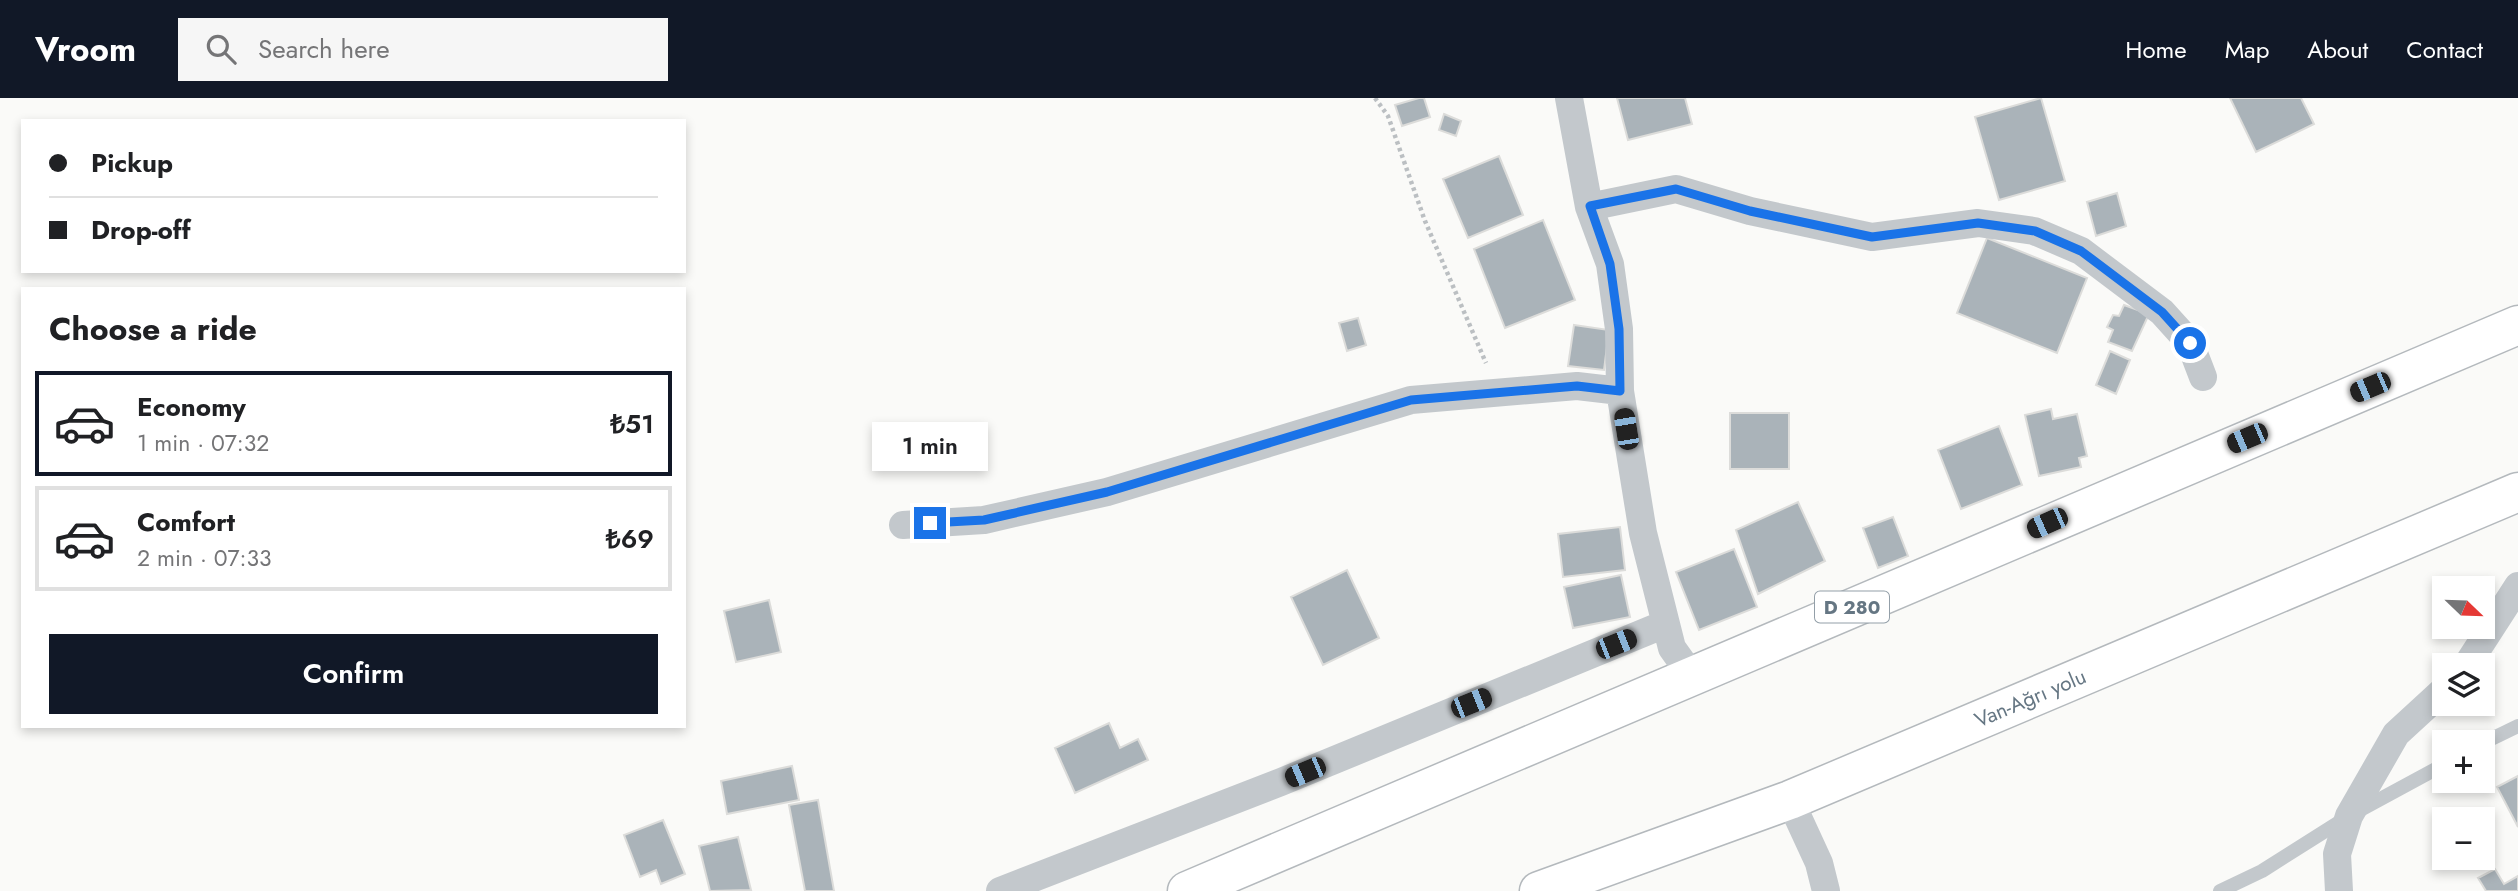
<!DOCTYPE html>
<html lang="en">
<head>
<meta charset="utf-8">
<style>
  :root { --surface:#fff; --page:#f6f6f6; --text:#202124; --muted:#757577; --line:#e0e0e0; --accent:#111827 }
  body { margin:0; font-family:Jost,sans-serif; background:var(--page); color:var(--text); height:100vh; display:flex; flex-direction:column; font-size:26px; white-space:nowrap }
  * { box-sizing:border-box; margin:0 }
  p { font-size:23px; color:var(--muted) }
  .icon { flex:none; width:38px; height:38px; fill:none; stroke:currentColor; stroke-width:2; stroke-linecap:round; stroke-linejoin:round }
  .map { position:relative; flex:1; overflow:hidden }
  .drawer { position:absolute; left:21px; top:189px; width:665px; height:441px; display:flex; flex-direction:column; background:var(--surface); border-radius:0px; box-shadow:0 4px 10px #0003 }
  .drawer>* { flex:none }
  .hud { position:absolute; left:21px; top:21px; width:665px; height:154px; border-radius:0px; box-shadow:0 4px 10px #0003; display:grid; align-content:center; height:154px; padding:0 28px; background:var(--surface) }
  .needle { width:46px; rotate:113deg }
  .fabs { position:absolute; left:2432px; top:478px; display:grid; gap:14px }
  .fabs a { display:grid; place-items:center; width:63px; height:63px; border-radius:0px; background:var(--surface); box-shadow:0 4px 10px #0003; font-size:35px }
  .end { position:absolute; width:32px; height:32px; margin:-16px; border:9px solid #1a73e8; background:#fff; box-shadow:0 0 0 4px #fff }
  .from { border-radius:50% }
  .bubble { position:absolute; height:49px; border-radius:0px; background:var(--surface); box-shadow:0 4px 10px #0003; font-size:23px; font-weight:600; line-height:49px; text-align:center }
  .car { position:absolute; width:21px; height:42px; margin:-21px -10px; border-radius:9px; box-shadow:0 0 5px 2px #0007; background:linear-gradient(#222 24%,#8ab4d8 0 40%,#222 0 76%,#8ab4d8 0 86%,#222 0) }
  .hud b { display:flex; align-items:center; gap:24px; height:66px; font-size:26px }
  .hud b+b { border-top:2px solid var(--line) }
  .hud i { width:18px; height:18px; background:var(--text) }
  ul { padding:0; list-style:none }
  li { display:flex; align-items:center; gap:21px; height:105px; margin:0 14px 10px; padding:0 14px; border:4px solid var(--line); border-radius:0px }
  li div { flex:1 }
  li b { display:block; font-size:26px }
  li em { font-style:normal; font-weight:600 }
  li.selected { border-color:var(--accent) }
  li>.icon { width:63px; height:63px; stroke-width:1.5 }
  h2 { padding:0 28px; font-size:32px; line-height:84px }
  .primary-button { display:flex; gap:14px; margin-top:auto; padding:14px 28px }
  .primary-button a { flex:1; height:80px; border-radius:0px; background:var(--accent); color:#fff; font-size:28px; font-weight:600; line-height:80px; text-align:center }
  header { display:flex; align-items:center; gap:42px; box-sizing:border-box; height:98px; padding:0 35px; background:var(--accent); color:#fff }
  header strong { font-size:33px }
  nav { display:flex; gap:38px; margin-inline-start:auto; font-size:24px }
  .search { width:490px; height:63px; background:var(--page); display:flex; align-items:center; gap:18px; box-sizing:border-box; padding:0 24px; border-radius:0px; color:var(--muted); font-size:26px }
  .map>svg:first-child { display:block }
  .building { fill:#aab3b9; stroke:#dcdcda; stroke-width:2 }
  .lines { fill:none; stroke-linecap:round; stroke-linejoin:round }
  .trunk-casing { stroke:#b4b9bd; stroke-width:41 }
  .path { stroke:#bbbfc2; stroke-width:4.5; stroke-dasharray:3.5 3.5; stroke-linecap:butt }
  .service { stroke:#c3c8cc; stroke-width:14 }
  .minor { stroke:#c3c8cc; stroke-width:28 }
  .trunk { stroke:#fff; stroke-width:38 }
  .route { stroke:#1a73e8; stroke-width:9 }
  .labels { text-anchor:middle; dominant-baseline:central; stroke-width:7; stroke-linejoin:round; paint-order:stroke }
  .shield { fill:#fff; stroke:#939fa8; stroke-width:2 }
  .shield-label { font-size:19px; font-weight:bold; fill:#657683 }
  .street-label { font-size:21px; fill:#657683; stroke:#fff }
</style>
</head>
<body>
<header>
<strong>Vroom</strong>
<div class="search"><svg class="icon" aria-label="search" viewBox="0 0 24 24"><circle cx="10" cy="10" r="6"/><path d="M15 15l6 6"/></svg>Search here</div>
<nav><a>Home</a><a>Map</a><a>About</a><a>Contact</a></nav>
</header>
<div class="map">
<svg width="2518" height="793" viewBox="0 0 2518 793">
  <rect width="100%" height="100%" fill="#fafaf8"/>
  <path class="building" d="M1419,0H1424L1430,19L1402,28L1395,7Z
    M1617,0H1685L1692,26L1628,42Z
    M2041,0L2065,83L1999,102L1975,19Z
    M2230,0H2301L2314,26L2256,54Z
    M1444,16L1461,23L1456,38L1439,32Z
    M1499,58L1523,117L1468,140L1443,81Z
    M2117,95L2126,128L2096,138L2087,104Z
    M1543,122L1575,202L1505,230L1474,151Z
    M1987,140L2087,180L2057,255L1957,215Z
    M2124,207L2149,216L2132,253L2108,244L2113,232L2107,229L2113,217L2119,218Z
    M1358,220L1366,247L1347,253L1339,225Z
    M1574,227L1609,232L1604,272L1568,268Z
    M2110,253L2130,262L2116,296L2096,287Z
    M2051,311L2053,321L2077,316L2087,358L2079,360L2081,369L2039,378L2025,317Z
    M1730,315H1789V371H1730Z
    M1999,328L2022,387L1961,411L1938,352Z
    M1798,404L1825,463L1758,496L1736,432Z
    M1893,419L1908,458L1878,470L1863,430Z
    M1620,429L1625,472L1563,479L1558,436Z
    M1734,451L1757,509L1699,532L1676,474Z
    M1347,472L1379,540L1323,567L1291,499Z
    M1621,477L1630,519L1573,530L1564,489Z
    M769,502L781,554L736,564L724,513Z
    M1109,625L1120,650L1138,641L1148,662L1075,695L1055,650Z
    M792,668L799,702L727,716L721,683Z
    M2518,678V729L2497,689Z
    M818,702L834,793H805L789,707Z
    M663,722L685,776L661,786L656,772L640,779L624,737Z
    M738,739L751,792L710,793L699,748Z
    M2495,771L2504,786L2518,778V793H2486L2478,780Z"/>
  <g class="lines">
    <defs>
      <g id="trunk">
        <path d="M1187,793L2518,227"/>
        <path id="s1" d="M1539,793L1790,702L2518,394"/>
      </g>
    </defs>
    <use href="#trunk" class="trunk-casing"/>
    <path class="path" d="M1375,0L1388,18L1425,123L1486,265"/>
    <path class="service" d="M2483,645L2518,628
      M2220,793L2262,773L2349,718L2445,666"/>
    <path class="minor" d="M1569,0L1589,109L1610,166L1619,231L1620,293L1643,435L1672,550L1692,578
      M1589,109L1676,91L1750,113L1872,139L1978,125L2034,133L2081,153L2162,214L2190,245L2203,279
      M903,427L984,422L1107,394L1411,302L1577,288L1620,293
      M2467,567L2518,488
      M1790,702L1819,765L1826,793
      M1000,793L1281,684L1665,526
      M2339,793L2337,756L2349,718L2396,636L2445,591"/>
    <use href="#trunk" class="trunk"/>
  </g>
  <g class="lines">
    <path class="route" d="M930,425L984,422L1107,394L1411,302L1577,288L1620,293L1619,231L1610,166L1590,108L1676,91L1750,113L1872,139L1978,125L2035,133L2081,153L2162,214L2190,245"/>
  </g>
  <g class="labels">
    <rect class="shield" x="1815" y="493.5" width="74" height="31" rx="5"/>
    <g class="shield-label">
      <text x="1852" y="509">D 280</text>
    </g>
    <g class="street-label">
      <text stroke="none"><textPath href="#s1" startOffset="528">Van-Ağrı yolu</textPath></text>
    </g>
  </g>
</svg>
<div class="fabs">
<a><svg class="needle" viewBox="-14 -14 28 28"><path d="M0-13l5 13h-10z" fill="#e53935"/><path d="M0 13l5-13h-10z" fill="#757577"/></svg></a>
<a><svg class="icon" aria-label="layers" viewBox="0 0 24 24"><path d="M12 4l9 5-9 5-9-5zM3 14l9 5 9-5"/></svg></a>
<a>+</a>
<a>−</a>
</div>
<i class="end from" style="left:2190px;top:245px"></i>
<i class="end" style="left:930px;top:425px"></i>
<div class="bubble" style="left:872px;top:324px;width:116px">1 min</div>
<i class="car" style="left:2370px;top:289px;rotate:247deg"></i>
<i class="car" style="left:1626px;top:331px;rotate:351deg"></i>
<i class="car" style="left:2247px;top:340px;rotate:247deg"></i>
<i class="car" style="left:2047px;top:425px;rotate:246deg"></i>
<i class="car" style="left:1616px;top:546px;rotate:68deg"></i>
<i class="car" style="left:1471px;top:605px;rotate:68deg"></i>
<i class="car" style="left:1305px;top:674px;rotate:247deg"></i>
<div class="hud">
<b><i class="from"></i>Pickup</b>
<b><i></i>Drop-off</b>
</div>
<section class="drawer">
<h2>Choose a ride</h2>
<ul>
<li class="selected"><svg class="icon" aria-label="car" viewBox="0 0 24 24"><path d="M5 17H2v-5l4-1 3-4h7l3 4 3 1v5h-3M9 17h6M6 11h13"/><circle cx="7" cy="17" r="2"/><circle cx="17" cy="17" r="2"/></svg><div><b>Economy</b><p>1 min · 07:32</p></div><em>₺51</em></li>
<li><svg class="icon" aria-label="car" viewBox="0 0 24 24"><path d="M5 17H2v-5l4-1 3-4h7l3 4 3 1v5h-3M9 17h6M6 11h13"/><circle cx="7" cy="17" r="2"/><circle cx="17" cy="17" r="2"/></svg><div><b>Comfort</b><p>2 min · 07:33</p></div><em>₺69</em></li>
</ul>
<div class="primary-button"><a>Confirm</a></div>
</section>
</div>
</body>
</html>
